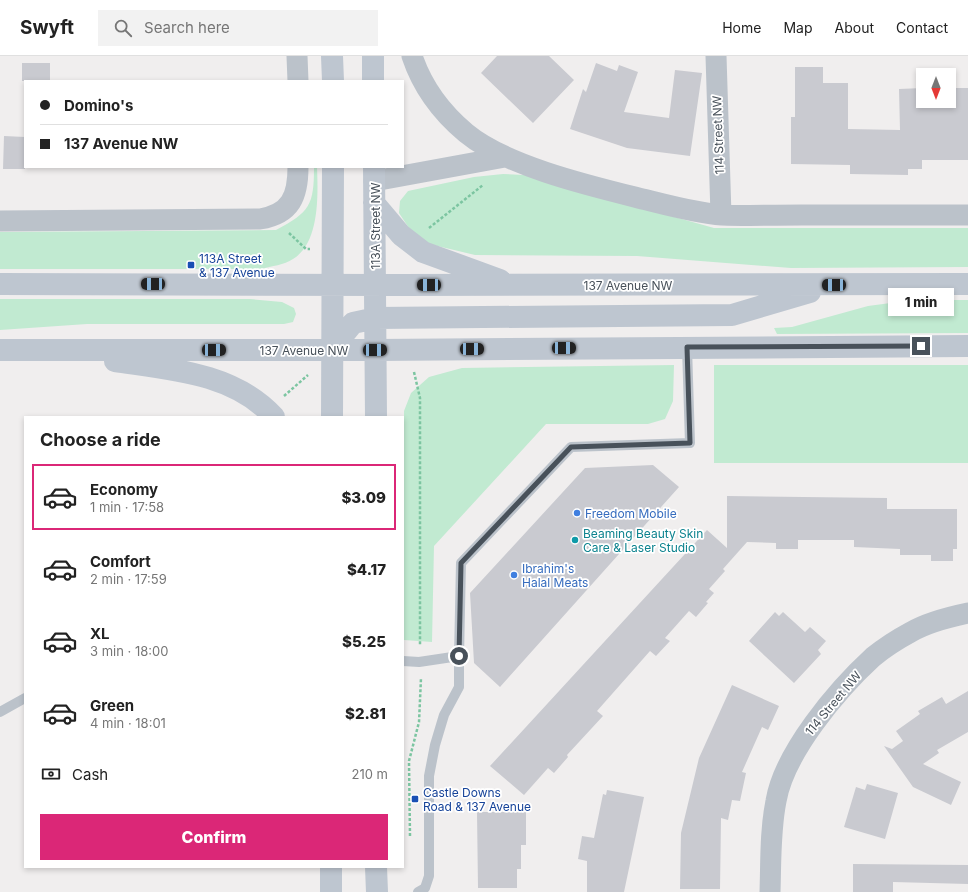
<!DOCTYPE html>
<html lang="en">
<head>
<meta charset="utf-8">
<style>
  :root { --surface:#fff; --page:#f2f2f2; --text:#222; --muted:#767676; --line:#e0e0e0; --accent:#db2777 }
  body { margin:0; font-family:Inter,sans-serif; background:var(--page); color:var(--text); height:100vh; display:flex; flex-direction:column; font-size:15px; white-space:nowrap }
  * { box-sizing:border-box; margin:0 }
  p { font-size:13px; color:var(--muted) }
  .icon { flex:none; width:22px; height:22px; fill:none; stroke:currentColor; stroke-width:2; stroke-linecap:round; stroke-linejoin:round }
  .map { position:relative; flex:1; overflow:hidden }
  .side { position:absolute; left:24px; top:360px; width:380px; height:452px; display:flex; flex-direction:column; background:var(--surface); border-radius:0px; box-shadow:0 2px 6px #0003 }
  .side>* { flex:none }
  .banner { position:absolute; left:24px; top:24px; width:380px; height:88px; border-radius:0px; box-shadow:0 2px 6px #0003; display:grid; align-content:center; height:88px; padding:0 16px; background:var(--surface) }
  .needle { width:26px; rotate:180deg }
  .controls { position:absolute; left:916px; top:12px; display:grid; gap:8px }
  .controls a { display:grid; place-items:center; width:40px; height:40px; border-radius:0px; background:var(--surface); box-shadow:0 2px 6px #0003; font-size:20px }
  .end { position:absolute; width:18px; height:18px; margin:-9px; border:5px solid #48515a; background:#fff; box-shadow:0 0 0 2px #fff }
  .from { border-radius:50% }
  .bubble { position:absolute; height:28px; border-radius:0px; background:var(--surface); box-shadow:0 2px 6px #0003; font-size:13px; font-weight:800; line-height:28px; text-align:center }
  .car { position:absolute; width:12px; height:24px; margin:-12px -6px; border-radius:5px; box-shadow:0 0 3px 1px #0007; background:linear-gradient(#222 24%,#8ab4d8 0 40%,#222 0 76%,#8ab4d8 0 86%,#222 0) }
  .banner b { display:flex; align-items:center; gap:14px; height:38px; font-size:15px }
  .banner b+b { border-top:1px solid var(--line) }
  .banner i { width:10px; height:10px; background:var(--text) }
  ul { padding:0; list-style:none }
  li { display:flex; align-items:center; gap:12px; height:66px; margin:0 8px 6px; padding:0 8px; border:2px solid transparent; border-radius:0px }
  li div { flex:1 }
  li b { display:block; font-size:15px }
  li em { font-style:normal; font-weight:800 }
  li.selected { border-color:var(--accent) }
  li>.icon { width:36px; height:36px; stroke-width:1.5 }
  h2 { padding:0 16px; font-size:18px; line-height:48px }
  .pay { display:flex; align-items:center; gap:10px; height:44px; padding:0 16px; font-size:15px }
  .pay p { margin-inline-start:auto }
  .button { display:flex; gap:8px; margin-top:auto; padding:8px 16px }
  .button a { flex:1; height:46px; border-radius:0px; background:var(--accent); color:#fff; font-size:16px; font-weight:800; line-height:46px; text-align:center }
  header { display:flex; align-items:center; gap:24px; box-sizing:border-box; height:56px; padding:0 20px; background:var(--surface); border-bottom:1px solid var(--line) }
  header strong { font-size:19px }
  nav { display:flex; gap:22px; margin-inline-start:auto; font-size:14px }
  .search { width:280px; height:36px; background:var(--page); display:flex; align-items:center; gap:10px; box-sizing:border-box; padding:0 14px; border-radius:0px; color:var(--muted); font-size:15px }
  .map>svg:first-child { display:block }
  .green { fill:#c1ead1 }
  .building { fill:#c9cad0 }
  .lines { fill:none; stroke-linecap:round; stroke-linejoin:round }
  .path { stroke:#7cc5a1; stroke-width:2.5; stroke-dasharray:3 2; stroke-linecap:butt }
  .lane { stroke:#bbc2ca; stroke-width:10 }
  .street { stroke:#bbc2ca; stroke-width:21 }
  .secondary { stroke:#bec6d0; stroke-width:22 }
  .route { stroke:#48515a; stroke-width:5 }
  .transit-dot { fill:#1a4fb4; stroke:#fff; stroke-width:1.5 }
  .shop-dot { fill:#3f7fe0; stroke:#fff; stroke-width:1.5 }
  .culture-dot { fill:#0f9aa8; stroke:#fff; stroke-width:1.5 }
  .labels { text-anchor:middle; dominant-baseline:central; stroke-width:3.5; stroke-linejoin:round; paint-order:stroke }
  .street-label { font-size:12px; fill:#48515a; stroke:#fff }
  .transit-label { font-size:12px; fill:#164399; stroke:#fff; text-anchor:start }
  .shop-label { font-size:12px; fill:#366cbe; stroke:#fff; text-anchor:start }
  .culture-label { font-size:12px; fill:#0d838f; stroke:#fff; text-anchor:start }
</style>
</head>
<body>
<header>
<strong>Swyft</strong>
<div class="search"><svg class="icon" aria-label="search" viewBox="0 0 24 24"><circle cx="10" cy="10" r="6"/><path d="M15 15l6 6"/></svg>Search here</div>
<nav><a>Home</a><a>Map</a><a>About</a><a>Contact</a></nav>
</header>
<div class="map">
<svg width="968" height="836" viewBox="0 0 968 836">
  <rect width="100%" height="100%" fill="#f0eeee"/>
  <path class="green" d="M314,111H317C318,138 320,187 293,203C284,209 272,210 261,213H0V176L276,174C310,156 314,149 314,111Z
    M503,118L524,119L714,172H968V211L791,212L637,200L475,199L429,188L409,172L399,157L400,145L408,135L474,121Z
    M0,243H250L282,246L294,252L296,258L293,266L284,268H87L0,274Z
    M913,244H968V277L777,278L774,272L792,271L868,250Z
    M674,309L673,345L665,363L648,368H546L434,490L432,586L404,584V355L411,337L429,321L462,312Z
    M714,309H968V407H714Z"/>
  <path class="building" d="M497,0H549L574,24L533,67L481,17Z
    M22,7H50V25H22Z
    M596,7L617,15L619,9L638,16L624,56L669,62L675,14L702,17L690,100L627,92L570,73L583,33L586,36Z
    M795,11H823V27H848V73L900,74L899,33L923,32V45H949V32H968V104H922V113H908V119L850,118V109L791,108V61H795Z
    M4,80L25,81V113H3Z
    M653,409L679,431L500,631L474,607L470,537L585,412Z
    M727,440L887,442V453H957V493H953V505H931V499H900V493L854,491V484H798V493H776V487L747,486L723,513L725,515L709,533L714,537L706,546L708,547L696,561L689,555L665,582L670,585L656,600L650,595L597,655L603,660L567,699L568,701L554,717L548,712L524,739L490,710L707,474L727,492Z
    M775,556L779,560L783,556L805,576L810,571L826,585L818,594L821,598L794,627L749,585Z
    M732,629L779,650L768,674L762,671L742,716L746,717L740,745L732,744L728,764L721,762L720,833H680L681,777L699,702Z
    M968,635V676L937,694L939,697L923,708L961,726L951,749L913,731L884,690L892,693L903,685L896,675L920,658L918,655L942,641L946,648Z
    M867,728L898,737L885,783L844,771L856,731L865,734Z
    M607,734L644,741L624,836H587V805L578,803L582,780L594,782L603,738L606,739Z
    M477,756H526V789H521V813H517V832H478Z
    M853,808L968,809V828L893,826V836H853Z"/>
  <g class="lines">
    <path class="path" d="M429,172L483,129
      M289,177L306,193H310
      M414,316L420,342V589
      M284,340L308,319
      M410,780L409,705L419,666L421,622"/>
    <path class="lane" d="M403,605L419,606L459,600L461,507L571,391L690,387L687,291
      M0,656L25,642
      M418,836L425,832L429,820V720L435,689L444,659L459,631V600"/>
    <path class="street" d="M297,0L298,25
      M412,0C422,30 442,57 466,77C507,111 595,131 647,144C671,150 697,157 722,159C749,160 776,159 802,159C857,159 913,159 968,159
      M716,0L721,159
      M374,125L505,101
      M0,165L260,163C291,158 298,140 298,111
      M770,836C771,806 770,775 776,745C784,697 837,634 873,601C884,592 898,583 911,576C928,566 949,561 968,557"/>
    <path class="secondary" d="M332,0L333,25
      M373,0V25
      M374,111L376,361
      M374,147L401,179L423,196L500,224
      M0,228L400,229L968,228
      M0,294H375L968,290
      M331,294L353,267L376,262L732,259L810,236
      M115,305C170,313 234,317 274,361
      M332,361L333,111
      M376,811L377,836
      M331,836V811"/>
  </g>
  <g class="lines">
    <path class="route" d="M459,600L461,507L571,391L690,387L687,291L921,290"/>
  </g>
  <g class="transit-dot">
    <rect x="187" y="205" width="8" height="8" rx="2"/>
    <rect x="411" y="739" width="8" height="8" rx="2"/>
  </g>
  <g class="shop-dot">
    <circle cx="577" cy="457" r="4"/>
    <circle cx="514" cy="519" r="4"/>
  </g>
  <circle class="culture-dot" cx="575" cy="484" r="4"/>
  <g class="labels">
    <g class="street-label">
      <text transform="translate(718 79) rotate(-92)">114 Street NW</text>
      <text transform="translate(375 170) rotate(-90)">113A Street NW</text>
      <text x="628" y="229">137 Avenue NW</text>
      <text x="304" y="294">137 Avenue NW</text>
      <text transform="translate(833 647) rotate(-50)">114 Street NW</text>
    </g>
    <g class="transit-label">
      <text x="199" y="202">113A Street<tspan x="199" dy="14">&amp; 137 Avenue</tspan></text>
      <text x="423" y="736">Castle Downs<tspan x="423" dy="14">Road &amp; 137 Avenue</tspan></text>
    </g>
    <g class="shop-label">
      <text x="585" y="457">Freedom Mobile</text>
      <text x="522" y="512">Ibrahim's<tspan x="522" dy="14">Halal Meats</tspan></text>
    </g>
    <g class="culture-label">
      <text x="583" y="477">Beaming Beauty Skin<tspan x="583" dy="14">Care &amp; Laser Studio</tspan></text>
    </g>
  </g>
</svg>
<div class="controls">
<a><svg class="needle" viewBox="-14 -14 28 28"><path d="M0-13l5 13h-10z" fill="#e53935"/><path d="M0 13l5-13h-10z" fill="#767676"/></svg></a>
</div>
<i class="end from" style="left:459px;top:600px"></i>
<i class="end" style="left:921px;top:290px"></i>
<div class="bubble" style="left:888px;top:232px;width:66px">1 min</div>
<i class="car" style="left:153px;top:228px;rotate:270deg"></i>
<i class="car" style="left:429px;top:229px;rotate:270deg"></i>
<i class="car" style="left:834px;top:229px;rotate:270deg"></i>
<i class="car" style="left:564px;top:292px;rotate:90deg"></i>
<i class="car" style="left:472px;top:293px;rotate:90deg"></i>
<i class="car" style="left:214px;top:294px;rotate:90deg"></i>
<i class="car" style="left:375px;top:294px;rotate:89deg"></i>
<div class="banner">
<b><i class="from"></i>Domino's</b>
<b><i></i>137 Avenue NW</b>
</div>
<section class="side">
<h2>Choose a ride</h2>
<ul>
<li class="selected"><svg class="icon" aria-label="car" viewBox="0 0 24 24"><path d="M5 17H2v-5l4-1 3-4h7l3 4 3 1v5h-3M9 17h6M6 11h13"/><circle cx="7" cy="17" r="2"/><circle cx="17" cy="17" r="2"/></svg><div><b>Economy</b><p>1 min · 17:58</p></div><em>$3.09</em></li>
<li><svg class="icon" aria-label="car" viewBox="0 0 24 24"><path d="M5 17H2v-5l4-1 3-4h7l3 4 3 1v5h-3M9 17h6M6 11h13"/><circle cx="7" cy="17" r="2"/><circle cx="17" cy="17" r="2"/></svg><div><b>Comfort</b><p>2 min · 17:59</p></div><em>$4.17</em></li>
<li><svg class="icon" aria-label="car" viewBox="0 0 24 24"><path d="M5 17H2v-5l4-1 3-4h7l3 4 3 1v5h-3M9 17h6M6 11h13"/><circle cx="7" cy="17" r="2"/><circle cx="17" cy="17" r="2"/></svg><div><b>XL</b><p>3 min · 18:00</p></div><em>$5.25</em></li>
<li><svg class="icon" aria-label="car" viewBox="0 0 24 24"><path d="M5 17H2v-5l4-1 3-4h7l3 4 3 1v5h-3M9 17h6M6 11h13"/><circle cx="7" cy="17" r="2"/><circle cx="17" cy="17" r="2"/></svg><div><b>Green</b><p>4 min · 18:01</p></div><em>$2.81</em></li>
</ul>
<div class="pay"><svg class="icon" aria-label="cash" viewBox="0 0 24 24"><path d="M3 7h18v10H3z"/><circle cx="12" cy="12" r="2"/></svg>Cash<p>210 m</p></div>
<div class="button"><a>Confirm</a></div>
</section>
</div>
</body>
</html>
